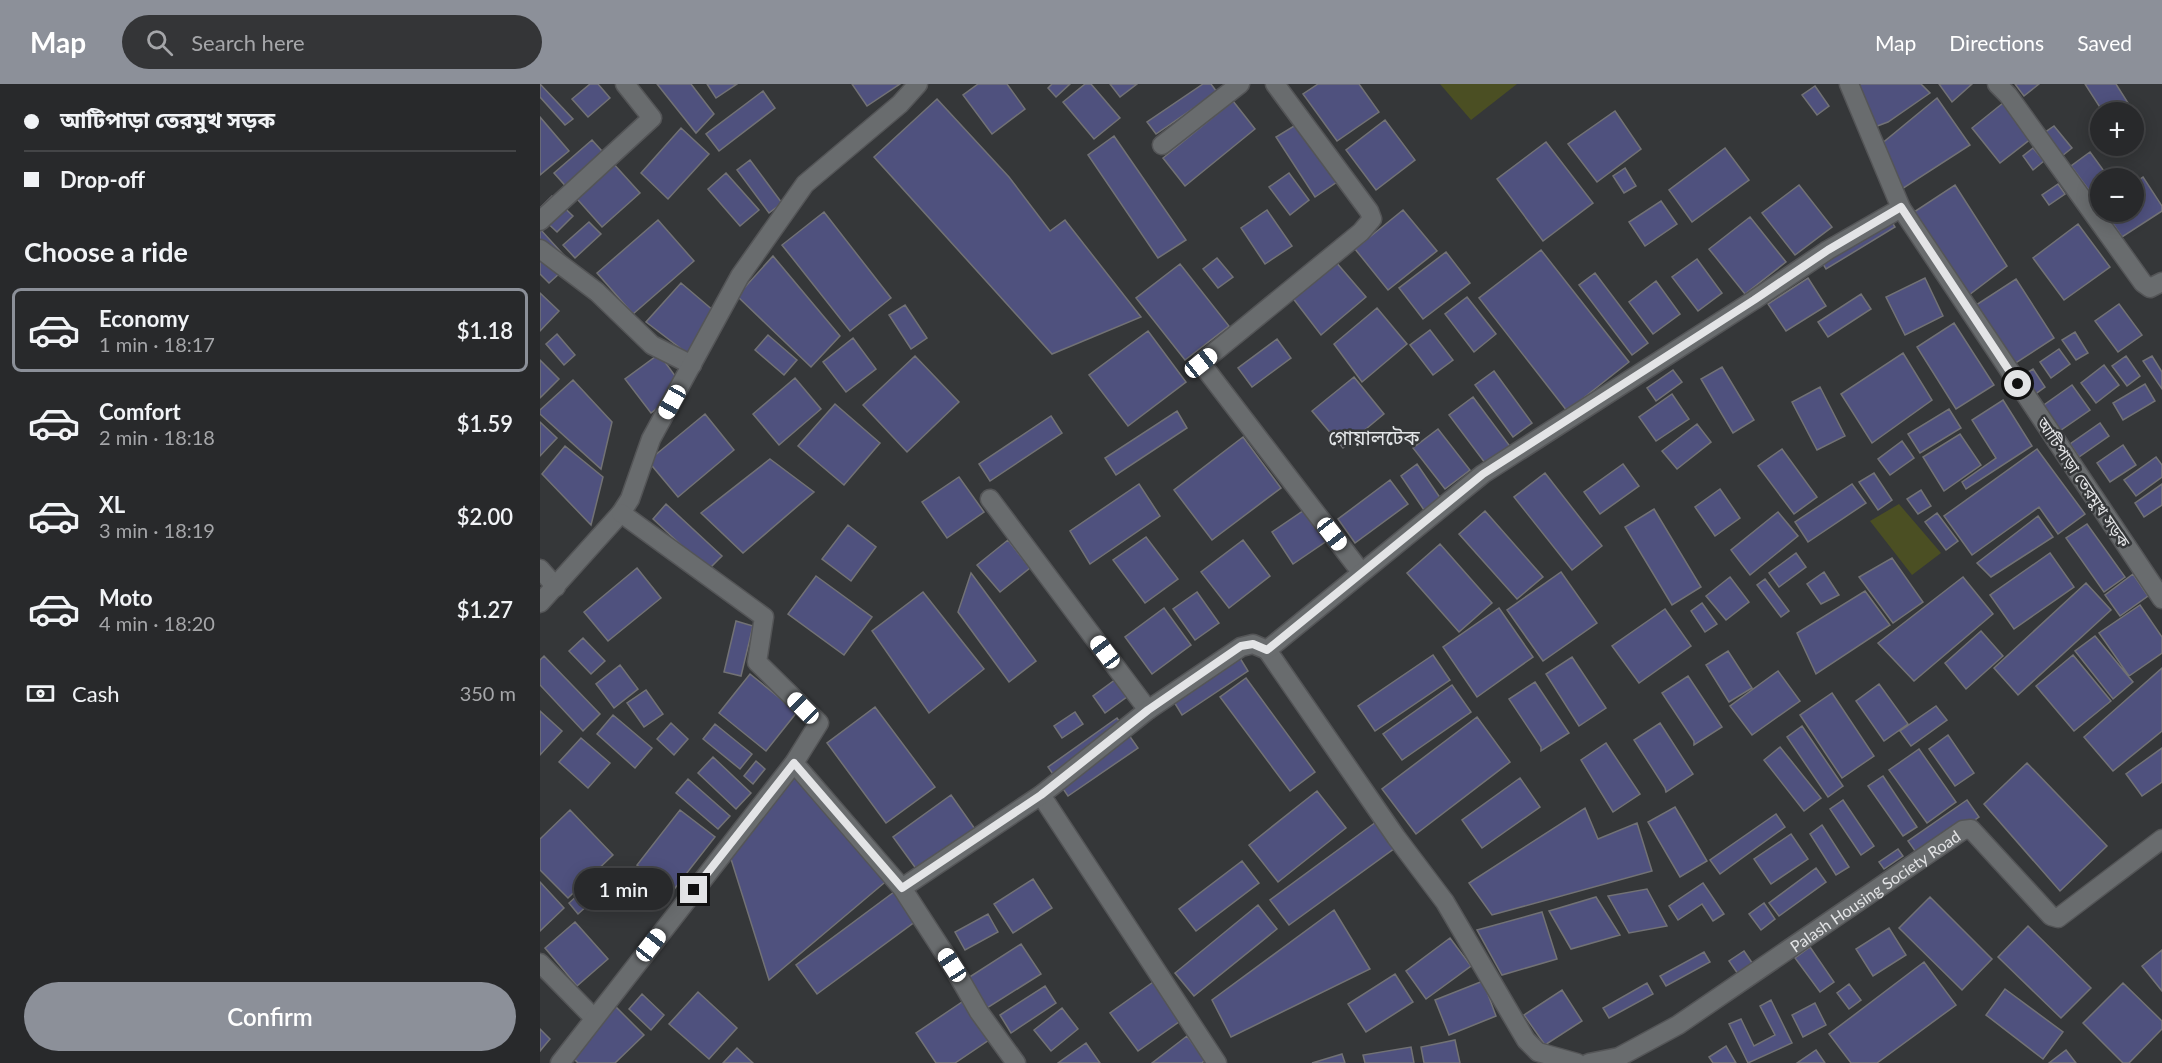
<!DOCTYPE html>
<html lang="en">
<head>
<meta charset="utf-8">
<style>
  :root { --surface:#28292b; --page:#343537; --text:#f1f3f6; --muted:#a5a6a9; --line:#444547; --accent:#8c9099 }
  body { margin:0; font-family:Lato,"Noto Sans Bengali",sans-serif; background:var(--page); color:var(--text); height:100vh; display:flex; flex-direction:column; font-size:22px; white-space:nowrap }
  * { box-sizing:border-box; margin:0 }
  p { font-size:20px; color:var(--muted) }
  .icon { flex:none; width:33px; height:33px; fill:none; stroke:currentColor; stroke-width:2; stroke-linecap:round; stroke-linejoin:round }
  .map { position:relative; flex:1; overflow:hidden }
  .drawer { display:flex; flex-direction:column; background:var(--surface); width:540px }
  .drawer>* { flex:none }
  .top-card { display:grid; align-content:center; height:132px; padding:0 24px; background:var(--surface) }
  .buttons { position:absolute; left:1550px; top:18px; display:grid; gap:12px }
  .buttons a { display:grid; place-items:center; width:54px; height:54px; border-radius:50%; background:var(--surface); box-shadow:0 3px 15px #0003,0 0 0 2px var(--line); font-size:30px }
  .end { position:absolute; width:27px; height:27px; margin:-14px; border:8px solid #e3e4e6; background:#111; box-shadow:0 0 0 3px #111 }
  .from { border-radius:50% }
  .bubble { position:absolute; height:42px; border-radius:21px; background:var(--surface); box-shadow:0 3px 15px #0003,0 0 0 2px var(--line); font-size:20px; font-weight:600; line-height:42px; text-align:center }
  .car { position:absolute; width:18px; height:36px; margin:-18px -9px; border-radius:8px; box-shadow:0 0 4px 2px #0007; background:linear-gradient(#fff 24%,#345 0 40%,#fff 0 76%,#345 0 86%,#fff 0) }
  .top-card b { display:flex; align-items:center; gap:21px; height:57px; font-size:22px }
  .top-card b+b { border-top:2px solid var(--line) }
  .top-card i { width:15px; height:15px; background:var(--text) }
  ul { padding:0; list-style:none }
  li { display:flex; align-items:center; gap:18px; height:84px; margin:0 12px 9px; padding:0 12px; border:3px solid transparent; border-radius:9px }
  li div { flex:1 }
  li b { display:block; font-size:22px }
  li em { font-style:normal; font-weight:600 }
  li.active { border-color:var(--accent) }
  li>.icon { width:54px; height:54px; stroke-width:1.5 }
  h2 { padding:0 24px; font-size:27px; line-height:72px }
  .pay { display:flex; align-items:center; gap:15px; height:66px; padding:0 24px; font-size:22px }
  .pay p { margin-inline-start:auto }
  .button { display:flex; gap:12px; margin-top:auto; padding:12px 24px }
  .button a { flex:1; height:69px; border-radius:36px; background:var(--accent); color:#fff; font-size:24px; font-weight:600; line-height:69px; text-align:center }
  header { display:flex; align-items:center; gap:36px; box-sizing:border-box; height:84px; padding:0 30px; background:var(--accent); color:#fff }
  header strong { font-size:28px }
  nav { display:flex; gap:33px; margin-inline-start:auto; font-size:21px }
  .search { width:420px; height:54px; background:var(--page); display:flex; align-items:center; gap:15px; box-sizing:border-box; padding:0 21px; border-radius:33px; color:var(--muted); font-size:22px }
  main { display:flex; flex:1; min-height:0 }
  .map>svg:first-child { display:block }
  .green { fill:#4b4f23 }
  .building { fill:#4f517e; stroke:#727275; stroke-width:1.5 }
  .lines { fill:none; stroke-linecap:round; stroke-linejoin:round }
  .minor-casing { stroke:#545557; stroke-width:21 }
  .secondary-casing { stroke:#545557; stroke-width:21 }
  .minor { stroke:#696c6e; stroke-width:18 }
  .secondary { stroke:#696c6e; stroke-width:18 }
  .route { stroke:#e3e4e6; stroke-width:8 }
  .labels { text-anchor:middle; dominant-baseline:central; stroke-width:5; stroke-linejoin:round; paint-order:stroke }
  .street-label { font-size:16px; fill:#e3e4e6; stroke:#353739 }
  .quarter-label { font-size:20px; fill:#e2e5e7; stroke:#353739 }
</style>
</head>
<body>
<header>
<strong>Map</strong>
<div class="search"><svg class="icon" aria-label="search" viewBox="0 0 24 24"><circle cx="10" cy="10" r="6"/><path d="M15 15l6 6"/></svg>Search here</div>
<nav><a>Map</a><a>Directions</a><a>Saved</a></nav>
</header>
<main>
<section class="drawer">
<div class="top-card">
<b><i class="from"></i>আটিপাড়া তেরমুখ সড়ক</b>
<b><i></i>Drop-off</b>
</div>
<h2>Choose a ride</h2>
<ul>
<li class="active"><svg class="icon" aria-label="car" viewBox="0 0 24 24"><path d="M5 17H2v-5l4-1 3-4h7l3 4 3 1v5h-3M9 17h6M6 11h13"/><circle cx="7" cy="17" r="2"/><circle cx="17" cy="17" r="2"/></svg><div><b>Economy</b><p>1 min · 18:17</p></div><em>$1.18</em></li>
<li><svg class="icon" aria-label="car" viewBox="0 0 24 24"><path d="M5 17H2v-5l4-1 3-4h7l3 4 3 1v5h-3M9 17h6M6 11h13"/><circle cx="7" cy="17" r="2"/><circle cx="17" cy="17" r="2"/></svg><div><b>Comfort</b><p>2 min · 18:18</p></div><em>$1.59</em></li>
<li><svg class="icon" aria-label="car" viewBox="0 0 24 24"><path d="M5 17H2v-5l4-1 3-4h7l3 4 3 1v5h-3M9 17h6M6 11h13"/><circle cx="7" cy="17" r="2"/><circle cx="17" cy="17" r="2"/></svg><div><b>XL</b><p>3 min · 18:19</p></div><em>$2.00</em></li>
<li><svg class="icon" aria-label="car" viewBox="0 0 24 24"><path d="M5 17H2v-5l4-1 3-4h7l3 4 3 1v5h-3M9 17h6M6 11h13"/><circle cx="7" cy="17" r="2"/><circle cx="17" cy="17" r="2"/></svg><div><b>Moto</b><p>4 min · 18:20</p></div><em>$1.27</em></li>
</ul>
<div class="pay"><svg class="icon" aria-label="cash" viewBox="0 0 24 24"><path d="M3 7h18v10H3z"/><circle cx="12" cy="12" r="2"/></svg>Cash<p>350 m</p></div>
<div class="button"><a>Confirm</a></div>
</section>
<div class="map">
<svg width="1622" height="979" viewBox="0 0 1622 979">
  <rect width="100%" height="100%" fill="#353739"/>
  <path class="green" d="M900,0H977L931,36Z
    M1359,420L1401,469L1372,491L1330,437Z"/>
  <path class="building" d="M0,0L33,35L25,41L0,13Z
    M50,0H58L70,14L48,33L32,15Z
    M117,0H151L174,30L156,49Z
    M167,0H197L176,14Z
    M312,0H360L327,22Z
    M438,0H467L485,25L452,50L423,11Z
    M512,0H530L516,13L508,4Z
    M545,0H551L580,34L554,55L523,18Z
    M570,0H597L580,13Z
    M663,0H671L677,8L616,50L607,38Z
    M778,0H819L839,28L797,57L763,10Z
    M1315,0H1381L1390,9L1348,38L1332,44Z
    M1399,0H1432L1412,18Z
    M1475,0H1499L1484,12Z
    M1545,0H1576L1588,19L1573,28H1563Z
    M1275,2L1289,22L1277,31L1262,11Z
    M223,7L235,24L179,67L166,50Z
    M1397,14L1430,61L1362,105L1340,61Z
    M397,15L469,93L510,147L525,136L601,233L512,270L334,73Z
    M1468,15L1496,51L1460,79L1432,44Z
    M693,17L715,45L645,102L623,74Z
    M1075,27L1101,65L1057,98L1028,60Z
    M0,33L29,67L0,91Z
    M845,36L875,76L836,106L806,66Z
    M759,39L797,98L775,113L736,53Z
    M1514,42L1532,64L1522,72L1504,49Z
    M141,44L169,70L128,115L101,89Z
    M574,52L646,156L618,174L548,71Z
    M52,56L100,109L62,143L14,89Z
    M1006,58L1053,119L1003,157L957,95Z
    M1185,64L1209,96L1152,138L1129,106Z
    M1493,64L1504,77L1493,86L1483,72Z
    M1550,68L1569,94H1560V103L1551,109L1531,82Z
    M210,76L242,119L229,129L197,86Z
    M1085,84L1096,102L1084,109L1073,92Z
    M186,89L219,126L200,142L168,105Z
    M749,89L769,116L750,131L729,103Z
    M1603,93L1622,122V127L1582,153L1565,128H1593V100Z
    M1518,100L1525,110L1509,121L1502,111Z
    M1259,101L1292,143L1255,171L1222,129Z
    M1415,101L1467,182L1429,211L1374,128Z
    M12,112L33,132L17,148L0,132V124Z
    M1121,117L1137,140L1105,162L1089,138Z
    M1344,125L1355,143L1286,185L1275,167Z
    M727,126L752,162L725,180L701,144Z
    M863,126L897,167L848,206L815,165Z
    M284,128L351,214L310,247L242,161Z
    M1210,133L1246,178L1205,210L1169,165Z
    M118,136L154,177L93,230L57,189Z
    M49,138L61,150L35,174L23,161Z
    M1538,140L1570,183L1524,216L1493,174Z
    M0,145L31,179L9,199L0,190Z
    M1001,166L1089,278L1027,327L939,214Z
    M906,168L930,199L883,235L859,204Z
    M233,172L300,252L271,283L197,212Z
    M677,174L693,193L678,204L663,185Z
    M1157,175L1182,209L1158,227L1132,193Z
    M795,177L826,213L781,251L752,213Z
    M640,180L689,242L645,276L596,214Z
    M1055,189L1108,259L1092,271L1039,201Z
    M1268,194L1286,222L1246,247L1228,220Z
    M1385,194L1403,232L1365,251L1346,213Z
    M1476,195L1514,254L1471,282L1433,223Z
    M1116,197L1140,230L1113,250L1089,218Z
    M141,199L181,233L148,270L106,238Z
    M0,209L19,227L0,247Z
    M1321,210L1331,225L1288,253L1278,238Z
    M927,213L956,250L934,268L905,230Z
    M1579,220L1602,251L1578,268L1555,237Z
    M365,221L387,254L371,265L349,231Z
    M837,224L867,260L822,298L794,260Z
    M1414,239L1454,301L1416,325L1377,263Z
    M890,246L913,276L893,291L870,261Z
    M608,247L646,298L588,342L549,291Z
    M1535,248L1548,269L1536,276L1522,256Z
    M17,250L35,271L24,281L6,260Z
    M228,251L257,276L244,291L215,266Z
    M313,254L336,285L306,308L283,278Z
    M737,255L751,274L712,303L698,284Z
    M1519,265L1530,280L1511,294L1500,278Z
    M1363,269L1392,316L1332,359L1301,310Z
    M119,270L144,304L111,329L85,295Z
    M375,272L419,318L367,368L323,321Z
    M1586,272L1600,292L1587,302L1572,282Z
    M1612,272L1622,288V305L1603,277Z
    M0,276L19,295L0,314Z
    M1564,281L1579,301L1556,319L1541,299Z
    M1182,283L1214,336L1193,349L1161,295Z
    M1493,285L1505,303L1490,314L1477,295Z
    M1133,286L1142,298L1116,317L1107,304Z
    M954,287L992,339L973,353L935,301Z
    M814,293L844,330L803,364L772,327Z
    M255,294L281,325L239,361L213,330Z
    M33,296L72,338L61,385L0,330V326Z
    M1605,300L1615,317L1583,336L1573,319Z
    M1532,301L1550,326L1511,353L1494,328Z
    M1280,303L1305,352L1277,366L1252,318Z
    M1132,310L1149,335L1116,357L1099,333Z
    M933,313L972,365L948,383L909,331Z
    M1463,316L1492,362L1426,405L1422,398L1456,374L1432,336Z
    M295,320L340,359L304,401L258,362Z
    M1409,325L1421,344L1380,369L1368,350Z
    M637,327L647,344L576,391L565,374Z
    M165,330L194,366L138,413L108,377Z
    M511,332L522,349L450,397L439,380Z
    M0,338L17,354L0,372Z
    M1560,339L1569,352L1539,373L1530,360Z
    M1157,340L1171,358L1137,385L1122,367Z
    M898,345L930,386L905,405L873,364Z
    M1420,350L1441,381L1404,407L1383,373Z
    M703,353L741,404L672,456L634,406Z
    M1362,357L1374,374L1350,391L1338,375Z
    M1583,361L1596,381L1570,398L1557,379Z
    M25,362L63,393L51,441L2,390Z
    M1242,365L1277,413L1254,430L1218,382Z
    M1497,365L1545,430L1518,450L1499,423L1432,471L1404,432Z
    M1616,373L1622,381V393L1596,412L1584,396Z
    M230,375L274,408L203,469L161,429Z
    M877,380L901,415L884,426L861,392Z
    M1083,380L1099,402L1060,430L1044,408Z
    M1005,389L1062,462L1032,486L974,413Z
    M1334,389L1352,416L1338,426L1319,398Z
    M419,393L444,428L407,454L382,418Z
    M850,396L868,420L815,459L798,435Z
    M599,400L620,432L550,480L530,447Z
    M1312,400L1326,419L1268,458L1255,438Z
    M1622,400V421L1604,433L1595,419Z
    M1180,405L1200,434L1175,452L1155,423Z
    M1381,406L1391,422L1378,430L1367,415Z
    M126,420L182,472L168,486L113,435Z
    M773,420L794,452L753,480L732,448Z
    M1114,425L1161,503L1132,521L1085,443Z
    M945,427L1003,493L977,515L919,450Z
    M1238,428L1258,452L1210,491L1191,466Z
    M1397,429L1418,457L1406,466L1385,438Z
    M1498,432L1513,453L1451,493L1437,479Z
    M1547,440L1585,493L1564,508L1526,454Z
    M308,441L336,463L311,497L282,475Z
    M606,453L638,495L605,519L573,476Z
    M468,456L490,484L460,508L437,481Z
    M703,456L730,492L689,524L661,488Z
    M900,460L952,519L919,548L867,489Z
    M1256,469L1266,483L1239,503L1229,489Z
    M1510,469L1534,503L1474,545L1450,511Z
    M1352,474L1383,518L1353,539L1319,493Z
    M97,484L121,514L68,557L44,528Z
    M1021,488L1057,539L1003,577L967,526Z
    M1284,488L1299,511L1281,520L1267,500Z
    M431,489L496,577L469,598L418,528Z
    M1593,490L1608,512L1580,532L1565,511Z
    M276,492L332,533L304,571L248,530Z
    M1190,493L1209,518L1186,536L1166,512Z
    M1423,493L1453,530L1374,597L1338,559Z
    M1225,495L1249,527L1241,533L1217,501Z
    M1546,499L1571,526L1478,611L1454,584Z
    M1325,507L1350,541L1276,590L1257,549Z
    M383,508L444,585L389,629L332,547Z
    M657,508L679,539L655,556L633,525Z
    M1162,519L1177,540L1165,548L1151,527Z
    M1600,521L1622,553V569L1589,592L1559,549Z
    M624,524L651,561L612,590L585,553Z
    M959,524L993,573L937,613L903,563Z
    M1125,525L1151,562L1099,599L1072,562Z
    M196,537L213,542L201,592L184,588Z
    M1441,547L1463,572L1426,605L1405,579Z
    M1555,552L1593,598L1573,615L1535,567Z
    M43,554L65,577L51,590L29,567Z
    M1188,567L1212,604L1189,618L1166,581Z
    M893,571L910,596L835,647L818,622Z
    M1533,571L1571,617L1534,647L1496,602Z
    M4,572L60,630L43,647L0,601V576Z
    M1032,573L1066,624L1039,642L1006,590Z
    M700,574L708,587L642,631L634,618Z
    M80,581L98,605L74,624L56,600Z
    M1622,584V647L1573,687L1544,653Z
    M587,587L599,604L565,629L553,612Z
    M1238,587L1260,617L1212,651L1190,622Z
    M210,590L257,628L226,667L179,629Z
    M1148,592L1182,643L1154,661V657L1122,609Z
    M706,594L775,688L750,707L680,613Z
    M995,598L1029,649L1001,667V663L969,615Z
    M1339,600L1368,640L1344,657L1316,617Z
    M912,601L931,628L862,676L843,650Z
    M106,606L123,630L104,643L87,619Z
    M1292,609L1334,672L1302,694L1260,631Z
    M1396,622L1407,636L1371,662L1360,647Z
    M335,623L395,703L346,739L287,659Z
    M0,627L22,647L0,671Z
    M535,628L543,640L522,654L514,642Z
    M73,631L112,664L95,684L57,650Z
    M937,633L970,678L876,750L842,705Z
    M577,634L598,664L528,712L508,683Z
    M131,639L148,655L134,671L117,655Z
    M1120,639L1153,690L1126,708L1125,704L1094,656Z
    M175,640L212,670L200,685L163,655Z
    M1262,642L1303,702L1288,713L1247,653Z
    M1408,651L1434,689L1415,702L1389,665Z
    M41,654L70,679L48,704L19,678Z
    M1066,659L1100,710L1073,728L1041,676Z
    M1240,663L1281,714L1264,727L1224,676Z
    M1622,664V698L1602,712L1586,690Z
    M1379,665L1416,718L1387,739L1349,686Z
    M173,673L211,709L196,725L158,689Z
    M216,677L225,685L213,700L204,692Z
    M1487,679L1567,762L1520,807L1444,720Z
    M256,683L350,794L229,896L185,756Z
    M1343,692L1377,743L1363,752L1328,702Z
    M980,694L1000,723L942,764L922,736Z
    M148,695L190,732L178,745L136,709Z
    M777,707L806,744L738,798L709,761Z
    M411,711L435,745L377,786L353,753Z
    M1303,716L1334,762L1321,771L1290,725Z
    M1427,716L1439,733L1380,774L1368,757Z
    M1135,723L1167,777L1140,793L1108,738Z
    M1045,724L1058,755L1097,739L1112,787L952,831L929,799Z
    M30,726L73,771L28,814L0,786V755Z
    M140,726L175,753L132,808L97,781Z
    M1236,730L1245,743L1180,790L1170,776Z
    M836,738L855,764L749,841L730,816Z
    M1282,741L1309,783L1296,791L1270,750Z
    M1251,750L1268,775L1231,800L1214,775Z
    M1358,765L1363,772L1344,785L1339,778Z
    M702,777L719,799L656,847L639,825Z
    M1276,784L1286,798L1239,832L1229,819Z
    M493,795L512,824L473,849L454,820Z
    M0,798L24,824L0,847Z
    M1163,799L1184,830L1173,837L1162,820L1138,836L1129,822Z
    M1107,805L1127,842L1089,849L1068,812Z
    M354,808L376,837L277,910L256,881Z
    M39,810L48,821L38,830L29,819Z
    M1056,813L1080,851L1031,865L1009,827Z
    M1390,813L1452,875L1422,906L1359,844Z
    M1224,819L1235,835L1221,846L1209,830Z
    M718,821L737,845L654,912L635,889Z
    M794,826L830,885L691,953L672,916Z
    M1002,828L1017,875L962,891L937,846Z
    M448,830L458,848L425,866L415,848Z
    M35,838L68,875L37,902L5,864Z
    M1488,842L1551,904L1521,934L1458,873Z
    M1349,844L1366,871L1333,892L1316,865Z
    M910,854L931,882L886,915L866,887Z
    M481,860L501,890L447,924L428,894Z
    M1270,863L1294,898L1280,908L1255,874Z
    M1622,866V907L1602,882Z
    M1204,867L1215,883L1200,893L1189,877Z
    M1164,868L1170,878L1126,902L1120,892Z
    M1384,878L1416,921L1337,979H1311L1289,950Z
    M855,890L873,918L826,948L808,920Z
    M616,896L643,935L598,967L570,929Z
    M943,897L956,932L909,951L895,916Z
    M1107,899L1113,910L1069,934L1063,924Z
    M1583,899L1622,937V945L1589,979H1583L1543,939Z
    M1309,900L1321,916L1309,925L1297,909Z
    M505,902L516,919L471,949L460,931Z
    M1465,905L1523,948L1503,975L1446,931Z
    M1022,906L1042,937L1005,961L984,931Z
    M158,908L197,944L169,975L129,940Z
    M102,910L124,931L111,946L89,925Z
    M69,916L104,951L75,979H38L22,963Z
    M1231,916L1252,959L1208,979L1189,940L1201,935L1214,962L1235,951L1220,922Z
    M422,918L449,956L415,979H396L376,949Z
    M1275,919L1286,941L1263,953L1252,931Z
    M522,924L538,945L511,967L494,946Z
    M0,945L10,955L0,967Z
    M647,952L665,976L662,979H612Z
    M915,956L920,979H884L881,963Z
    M546,959L560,979H518Z
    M1186,962L1196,979H1173L1169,973Z
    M871,963L874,979H825L823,971Z
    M197,964L213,979H183Z
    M1276,966L1285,979H1257Z
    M1526,966L1536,979H1509Z
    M802,970L805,979H772Z"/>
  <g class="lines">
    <defs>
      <g id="minor">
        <path d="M735,0L829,127L832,135L821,148L661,279L821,488"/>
        <path d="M1457,0L1468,11L1603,199L1610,204L1622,198"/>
        <path d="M622,61L700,0"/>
        <path d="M0,137L112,34L85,0"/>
        <path d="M0,165L57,208L112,261L152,281"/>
        <path d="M450,415L608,626"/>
        <path d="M0,485L16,503"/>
        <path d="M0,519L81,429L90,415L111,355L200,192L265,100L360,20L378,0"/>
        <path d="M727,566L856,753L905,818L986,956L998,968L1037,979"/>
        <path d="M254,679L362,804L412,881L439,928L476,979"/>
        <path d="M501,711L677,979"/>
        <path d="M362,804L501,711L608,626L701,563L713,560L727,566L943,390L1214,216L1288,166L1361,124"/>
        <path d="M0,879L54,934"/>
        <path d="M20,979L254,679L279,639L217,578L224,533L81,429"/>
        <path id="s1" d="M1049,979L1079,973L1138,941L1423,746L1431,745L1511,832L1518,834L1622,755"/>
      </g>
      <path id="secondary" d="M1309,0L1361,124L1622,515"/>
    </defs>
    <use href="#minor" class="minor-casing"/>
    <use href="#secondary" class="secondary-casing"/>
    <use href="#minor" class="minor"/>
    <use href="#secondary" class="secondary"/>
  </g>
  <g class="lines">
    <path class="route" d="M154,806L254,679L362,804L501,711L608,626L701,562L713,560L727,566L943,390L1214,216L1288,166L1361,123L1478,300"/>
  </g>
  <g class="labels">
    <g class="street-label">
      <text transform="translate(1544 398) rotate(56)">আটিপাড়া তেরমুখ সড়ক</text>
      <text stroke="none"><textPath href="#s1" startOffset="336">Palash Housing Society Road</textPath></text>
    </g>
    <g class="quarter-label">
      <text x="834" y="353">গোয়ালটেক</text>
    </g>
  </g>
</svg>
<div class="buttons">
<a>+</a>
<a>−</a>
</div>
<i class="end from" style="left:1478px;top:300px"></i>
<i class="end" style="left:154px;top:806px"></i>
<div class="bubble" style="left:34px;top:784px;width:99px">1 min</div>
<i class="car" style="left:661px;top:279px;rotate:51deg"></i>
<i class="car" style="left:132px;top:318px;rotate:209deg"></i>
<i class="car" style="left:792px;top:450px;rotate:142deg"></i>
<i class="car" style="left:565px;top:568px;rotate:323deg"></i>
<i class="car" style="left:263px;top:624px;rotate:315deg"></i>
<i class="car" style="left:111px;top:861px;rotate:38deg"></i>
<i class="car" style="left:412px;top:881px;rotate:327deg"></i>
</div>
</main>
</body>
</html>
